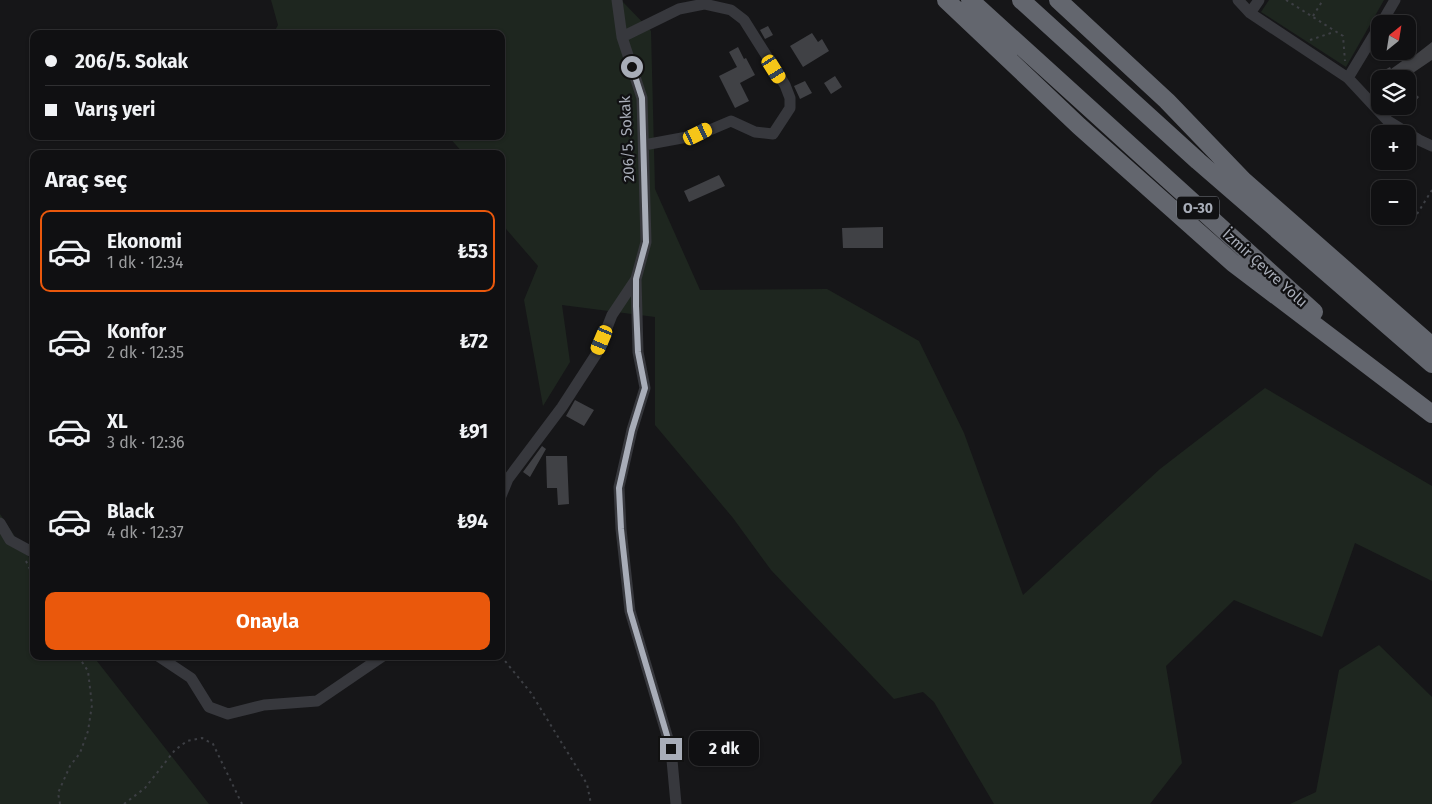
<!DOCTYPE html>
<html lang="tr">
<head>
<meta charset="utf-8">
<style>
  :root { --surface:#101012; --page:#19191b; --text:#f1f3f6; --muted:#9c9d9f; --line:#303032; --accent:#ea580c }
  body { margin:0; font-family:"Fira Sans",sans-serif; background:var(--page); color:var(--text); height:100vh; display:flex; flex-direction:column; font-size:19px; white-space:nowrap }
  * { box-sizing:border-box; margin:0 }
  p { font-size:16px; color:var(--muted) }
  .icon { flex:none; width:28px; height:28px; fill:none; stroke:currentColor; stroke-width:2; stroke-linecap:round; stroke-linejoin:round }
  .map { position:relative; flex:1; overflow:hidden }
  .sheet { position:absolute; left:30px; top:150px; width:475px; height:510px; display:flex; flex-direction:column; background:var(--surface); border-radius:10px; box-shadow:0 1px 4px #0004,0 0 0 1px var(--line) }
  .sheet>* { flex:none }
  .hud { position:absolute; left:30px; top:30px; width:475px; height:110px; border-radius:10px; box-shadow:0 1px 4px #0004,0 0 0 1px var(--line); display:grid; align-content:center; height:110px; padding:0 15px; background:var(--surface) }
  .needle { width:32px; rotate:30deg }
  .tools { position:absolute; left:1371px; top:15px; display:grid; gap:10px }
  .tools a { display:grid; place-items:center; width:45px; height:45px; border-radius:10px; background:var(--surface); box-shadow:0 1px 4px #0004,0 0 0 1px var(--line); font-size:25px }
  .end { position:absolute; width:22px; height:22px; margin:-11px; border:6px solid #a8adb8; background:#111; box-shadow:0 0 0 2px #111 }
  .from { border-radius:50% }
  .bubble { position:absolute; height:35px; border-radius:10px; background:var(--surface); box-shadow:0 1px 4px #0004,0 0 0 1px var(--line); font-size:16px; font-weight:700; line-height:35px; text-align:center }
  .car { position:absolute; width:15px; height:30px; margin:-15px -8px; border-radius:6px; box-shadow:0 0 4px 1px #0007; background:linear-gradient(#f5c518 24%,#345 0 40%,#f5c518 0 76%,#345 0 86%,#f5c518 0) }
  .hud b { display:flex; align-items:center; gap:18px; height:48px; font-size:19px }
  .hud b+b { border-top:1px solid var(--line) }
  .hud i { width:12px; height:12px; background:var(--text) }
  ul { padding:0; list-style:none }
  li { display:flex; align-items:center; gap:15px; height:82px; margin:0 10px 8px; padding:0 5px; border:2px solid transparent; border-radius:10px }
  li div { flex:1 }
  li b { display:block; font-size:19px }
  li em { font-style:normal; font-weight:700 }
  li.on { border-color:var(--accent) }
  li>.icon { width:45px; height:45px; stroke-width:1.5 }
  h2 { padding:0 15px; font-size:22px; line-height:60px }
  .cta { display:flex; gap:10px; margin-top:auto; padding:10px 15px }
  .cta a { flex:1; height:58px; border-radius:10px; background:var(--accent); color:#fff; font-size:20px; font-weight:700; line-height:58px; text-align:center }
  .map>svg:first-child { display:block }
  .green { fill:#1e261f }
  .building { fill:#404145 }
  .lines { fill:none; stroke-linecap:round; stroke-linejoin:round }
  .path { stroke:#3d3f44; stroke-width:2; stroke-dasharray:2.5 4; stroke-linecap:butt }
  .minor { stroke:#37383d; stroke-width:11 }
  .highway { stroke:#63666e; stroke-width:18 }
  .route { stroke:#a8adb8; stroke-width:6 }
  .labels { text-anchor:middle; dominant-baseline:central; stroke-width:4.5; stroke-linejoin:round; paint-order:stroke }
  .shield { fill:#111113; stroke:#7b7e86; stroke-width:1 }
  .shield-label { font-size:14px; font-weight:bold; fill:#a8adb8 }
  .street-label { font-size:15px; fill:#a8adb8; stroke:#111113 }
</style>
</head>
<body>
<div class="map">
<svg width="1432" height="804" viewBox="0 0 1432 804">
  <rect width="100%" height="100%" fill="#161618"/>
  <path class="green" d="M271,0H621L651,31L655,189L700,290L827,289L919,341L964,433L1023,595L1160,469L1265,388L1432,486V581L1355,543L1322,637L1234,600L1166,666L1182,763L1150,804H994L934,702L923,692L894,699L771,570L733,518L655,425V317L562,305L570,362L543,406L524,300L538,266L501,223V154H464L448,136H501V34H273L278,25Z
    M1269,0H1384L1346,67L1261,12Z
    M0,514L34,565V656H93L209,804H0Z
    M1379,645L1432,697V804H1290L1316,792L1339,670Z"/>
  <path class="building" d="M768,26L773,35L765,39L760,30Z
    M812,33L818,42L822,39L829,51L803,67L790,46Z
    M1432,42V60L1404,79H1377L1382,75L1381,72L1390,67L1391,69L1412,54L1414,56Z
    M738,47L744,59L746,58L755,75L740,83L749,101L735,108L719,76L737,67L729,52Z
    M835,76L842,87L831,94L824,83Z
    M805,81L812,93L800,99L794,86Z
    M1408,88L1419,97L1408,110Z
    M719,175L725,186L689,202L684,191Z
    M883,227V248H843L842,228Z
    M575,400L594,410L584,426L566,416Z
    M542,446L546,449L530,477L523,472Z
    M546,456H567L569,504L558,505L557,488H547Z"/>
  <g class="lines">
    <path class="path" d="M1286,0L1343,36L1345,61
      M1313,16L1323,0
      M1310,40L1334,32
      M1417,214L1432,190
      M26,561L34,578
      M501,656L531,693L587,784L591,804
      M60,804L58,793L70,766L80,753L88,731L92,705L88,671L78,656
      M124,804L145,788L175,750L187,741L202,738L213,744L242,804"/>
    <path class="minor" d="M617,0L622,37L642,98L646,242L636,279L638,352L645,388L632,430L619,487L621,529L630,611L671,749L676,804
      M1238,0L1250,13L1348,78L1388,121L1419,140L1432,146
      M1250,13L1259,0
      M1381,24L1395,0
      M622,37L679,9L704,4L731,10L744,20L785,85L790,98V108L773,134L755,132L731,121L698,135L644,145
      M1348,78L1380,25
      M501,496L508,479L562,407L597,353L612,315L636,279
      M0,523L10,540L34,553
      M158,656L191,678L209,707L228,714L264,705L317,701L383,656"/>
    <path class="highway" d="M946,0L1079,126L1233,263L1432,414
      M970,0L1314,312
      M1021,0L1198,161L1432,364
      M1058,0L1167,101L1243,180L1432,346"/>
  </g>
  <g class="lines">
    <path class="route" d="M632,67L642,98L646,242L636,279V306L638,352L645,388L632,430L619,488L621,529L630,611L671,749"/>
  </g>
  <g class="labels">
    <rect class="shield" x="1177" y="196.5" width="42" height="23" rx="4"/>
    <g class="shield-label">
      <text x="1198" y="208">O-30</text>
    </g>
    <g class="street-label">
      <text transform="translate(627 139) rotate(-93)">206/5. Sokak</text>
      <text transform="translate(1265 268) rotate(42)">İzmir Çevre Yolu</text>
    </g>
  </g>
</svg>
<div class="tools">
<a><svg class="needle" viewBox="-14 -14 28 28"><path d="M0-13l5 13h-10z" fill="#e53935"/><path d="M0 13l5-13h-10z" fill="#9c9d9f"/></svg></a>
<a><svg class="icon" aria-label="layers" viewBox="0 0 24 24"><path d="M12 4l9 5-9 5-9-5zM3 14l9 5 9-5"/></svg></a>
<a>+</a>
<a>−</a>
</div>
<i class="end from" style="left:632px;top:67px"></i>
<i class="end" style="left:671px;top:749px"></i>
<div class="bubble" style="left:689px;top:731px;width:70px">2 dk</div>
<i class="car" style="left:774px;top:69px;rotate:148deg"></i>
<i class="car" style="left:698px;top:134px;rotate:64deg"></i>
<i class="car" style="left:602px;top:340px;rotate:203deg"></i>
<div class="hud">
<b><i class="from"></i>206/5. Sokak</b>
<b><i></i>Varış yeri</b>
</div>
<section class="sheet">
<h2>Araç seç</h2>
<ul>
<li class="on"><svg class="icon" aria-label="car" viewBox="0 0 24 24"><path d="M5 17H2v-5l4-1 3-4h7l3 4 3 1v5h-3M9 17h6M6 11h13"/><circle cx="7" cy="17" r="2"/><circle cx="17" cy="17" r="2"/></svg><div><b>Ekonomi</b><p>1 dk · 12:34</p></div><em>₺53</em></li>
<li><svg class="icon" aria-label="car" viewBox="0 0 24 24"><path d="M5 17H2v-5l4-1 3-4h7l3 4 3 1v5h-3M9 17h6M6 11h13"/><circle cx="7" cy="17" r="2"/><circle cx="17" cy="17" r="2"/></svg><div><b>Konfor</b><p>2 dk · 12:35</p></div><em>₺72</em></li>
<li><svg class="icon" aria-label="car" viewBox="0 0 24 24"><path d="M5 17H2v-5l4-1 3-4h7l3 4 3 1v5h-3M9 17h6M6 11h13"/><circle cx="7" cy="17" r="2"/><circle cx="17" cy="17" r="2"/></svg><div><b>XL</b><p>3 dk · 12:36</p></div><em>₺91</em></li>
<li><svg class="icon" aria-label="car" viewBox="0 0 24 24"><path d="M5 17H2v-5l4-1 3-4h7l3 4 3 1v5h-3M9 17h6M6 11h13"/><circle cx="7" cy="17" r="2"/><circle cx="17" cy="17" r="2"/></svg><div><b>Black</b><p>4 dk · 12:37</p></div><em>₺94</em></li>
</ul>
<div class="cta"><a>Onayla</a></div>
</section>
</div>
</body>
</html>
